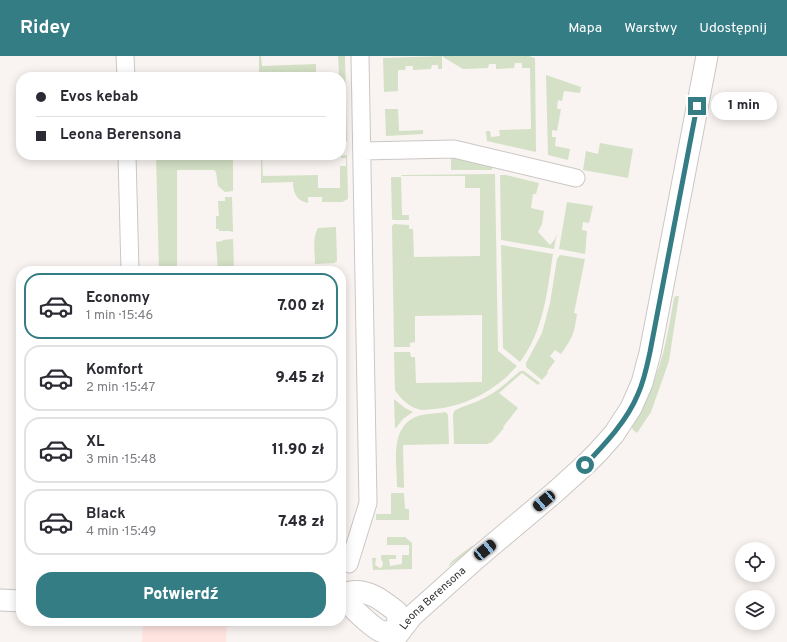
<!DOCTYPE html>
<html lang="pl">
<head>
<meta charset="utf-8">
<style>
  :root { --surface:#fff; --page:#f7f7f7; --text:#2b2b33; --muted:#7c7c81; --line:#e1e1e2; --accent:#357d85 }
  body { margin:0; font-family:Overpass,sans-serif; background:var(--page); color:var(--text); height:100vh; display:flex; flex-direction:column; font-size:15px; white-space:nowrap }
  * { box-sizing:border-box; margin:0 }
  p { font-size:13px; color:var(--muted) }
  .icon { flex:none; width:22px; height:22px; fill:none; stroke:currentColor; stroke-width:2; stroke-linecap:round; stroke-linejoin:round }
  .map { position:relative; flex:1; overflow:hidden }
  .panel { position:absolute; left:16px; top:210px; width:330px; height:360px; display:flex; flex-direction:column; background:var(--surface); border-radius:16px; box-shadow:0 2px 10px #0003 }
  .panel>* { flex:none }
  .hud { position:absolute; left:16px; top:16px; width:330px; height:88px; border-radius:16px; box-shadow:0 2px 10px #0003; display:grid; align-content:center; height:88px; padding:0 20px; background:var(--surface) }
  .buttons { position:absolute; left:735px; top:486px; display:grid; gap:8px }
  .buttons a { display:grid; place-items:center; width:40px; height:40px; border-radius:50%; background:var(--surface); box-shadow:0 2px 10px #0003; font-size:20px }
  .end { position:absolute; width:18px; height:18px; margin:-9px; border:5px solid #357d85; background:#fff; box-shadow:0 0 0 2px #fff }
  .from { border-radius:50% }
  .bubble { position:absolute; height:28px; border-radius:14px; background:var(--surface); box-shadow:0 2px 10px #0003; font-size:13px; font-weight:800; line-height:28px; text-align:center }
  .car { position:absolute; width:12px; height:24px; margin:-12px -6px; border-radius:5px; box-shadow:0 0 3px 1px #0007; background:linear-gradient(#222 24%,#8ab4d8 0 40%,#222 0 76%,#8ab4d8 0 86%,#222 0) }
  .hud b { display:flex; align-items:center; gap:14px; height:38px; font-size:15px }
  .hud b+b { border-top:1px solid var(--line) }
  .hud i { width:10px; height:10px; background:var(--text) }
  ul { padding:7px 0 0; list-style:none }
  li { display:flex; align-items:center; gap:12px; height:66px; margin:0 8px 6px; padding:0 12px; border:2px solid var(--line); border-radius:16px }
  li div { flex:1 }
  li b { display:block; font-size:15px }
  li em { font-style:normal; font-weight:800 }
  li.on { border-color:var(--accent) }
  li>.icon { width:36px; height:36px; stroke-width:1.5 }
  .button { display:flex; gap:8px; margin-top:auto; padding:8px 20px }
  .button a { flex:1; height:46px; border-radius:16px; background:var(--accent); color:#fff; font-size:16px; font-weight:800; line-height:46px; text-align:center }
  header { display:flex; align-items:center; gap:24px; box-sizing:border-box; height:56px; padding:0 20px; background:var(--accent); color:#fff }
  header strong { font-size:19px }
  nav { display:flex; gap:22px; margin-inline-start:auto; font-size:14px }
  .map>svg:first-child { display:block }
  .education { fill:#ffe4e0 }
  .green { fill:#d4e1c6 }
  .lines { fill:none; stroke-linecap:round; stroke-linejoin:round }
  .minor-casing { stroke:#cbc7c5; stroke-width:19 }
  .tertiary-casing { stroke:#cbc7c5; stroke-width:23 }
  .minor { stroke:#fff; stroke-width:17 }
  .tertiary { stroke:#fff; stroke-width:21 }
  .route { stroke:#357d85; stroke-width:5 }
  .labels { text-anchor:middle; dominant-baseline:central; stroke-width:3; stroke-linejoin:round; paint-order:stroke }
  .street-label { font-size:11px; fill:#343332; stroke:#fff }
</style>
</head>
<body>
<header>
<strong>Ridey</strong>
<nav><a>Mapa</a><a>Warstwy</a><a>Udostępnij</a></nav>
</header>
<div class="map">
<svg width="787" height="586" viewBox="0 0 787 586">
  <rect width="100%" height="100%" fill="#f9f4f1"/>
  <path class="education" d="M143,565H227L226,586H142Z"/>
  <path class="green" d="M259,0H261L262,10L316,8V20H324V21H259Z
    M338,0H345L347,85H341V21H331V20L339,19Z
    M442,0V13H438V9H432L431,13L413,14V10H406L405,14H398V35L384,36L383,2Z
    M443,0H529L535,2L536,96L487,85L486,75H490L491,81L500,80L499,74L531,73L530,12H522V7H515L514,12L496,13V8H489L488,12L463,13L443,1Z
    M546,19L581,31L580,37L564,35L562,45L558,44L557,53H561L557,75L552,74V81H556L555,90L570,93L568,104L548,99Z
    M385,53H398L399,75L423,74V78L386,80Z
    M600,87L633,93L628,122L583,114L586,95L598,98Z
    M156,99H233V135L225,136L218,130L216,116L214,114H177V215H159Z
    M261,99H262L263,120L318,119V132H340V110H346V102H341V100L347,99L348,143L342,146H322V141H308V147C297,145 293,137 293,126L261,127Z
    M451,100L492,110V114H451Z
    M495,118L498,295L517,310C496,334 466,350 434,353C429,353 423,355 418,353C409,351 400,342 395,334L394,296H410L411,301H415L416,327L482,326V259L415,260V286L410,287V291H394L392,170L394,168L409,169V173H413L414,201L480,200V132H465V120H401L402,119Z
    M500,119H506L539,127L536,138H533L531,152L544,155L542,168L538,176L550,189L555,183L557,177L554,193L501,184Z
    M391,121H401L402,159H409V164H393L392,163Z
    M225,141H232L233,176L229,175H219V173H216V160H219L218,145H225Z
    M567,146L593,150L589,167L583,166L582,174L587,175L585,198L559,193Z
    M336,171L337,205L334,207L315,208C315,196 312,182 318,172Z
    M233,183L234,215H218L216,186L222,185L223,184Z
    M501,189L553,198C547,236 544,274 520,306L503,292Z
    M560,199L585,203L574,257L577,258C574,278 573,281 561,298L555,294L550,300L555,305L547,316L548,317L542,324L526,311V307L542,277L550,247L557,203Z
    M676,240H679L669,305L651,356L637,377L633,374L631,369C638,356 645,344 651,331C664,304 669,270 674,242Z
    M520,315H524L540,327L538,329L522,317L499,337L518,352L503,371L504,372L492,386L487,388H454L453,359L454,355C462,350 472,348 480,344C496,337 507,326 520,315Z
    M394,343L405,352L413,356L403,363L395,373Z
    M446,356L448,359L449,388L403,389L404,432L397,431C397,407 389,370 418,360C427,357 437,358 446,356Z
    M391,437H404L405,453H409V464H376V458H391Z
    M387,481H405L412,487V513L373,514L372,502H376L375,509L380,512L382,511L383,507L381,503V499H396V503H389L390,510L402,508V499H409V489H387Z
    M473,489L471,494L448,511L452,505Z"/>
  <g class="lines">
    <defs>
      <path id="minor" d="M125,0L126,21
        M362,95L454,93L576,122
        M127,99L130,215
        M349,508L368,447L360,0"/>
      <g id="tertiary">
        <path d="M341,540C344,539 347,537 350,536C369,533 383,545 397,556L399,575"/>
        <path d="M342,540C348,548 374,574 383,576C388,576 394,575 399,575"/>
        <path d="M0,544L21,545"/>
        <path id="s1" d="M392,586L412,560L478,501L554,437L585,409L598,396L614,378L631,352L642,327L650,297L707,0"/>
      </g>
    </defs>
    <use href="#minor" class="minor-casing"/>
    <use href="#tertiary" class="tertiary-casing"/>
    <use href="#minor" class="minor"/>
    <use href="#tertiary" class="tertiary"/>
  </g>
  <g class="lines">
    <path class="route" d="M585,409C605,388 627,365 638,338C644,325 647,310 650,296L697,50"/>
  </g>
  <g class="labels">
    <g class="street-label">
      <text stroke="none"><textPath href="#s1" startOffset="60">Leona Berensona</textPath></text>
    </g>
  </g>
</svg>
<div class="buttons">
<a><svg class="icon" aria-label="locate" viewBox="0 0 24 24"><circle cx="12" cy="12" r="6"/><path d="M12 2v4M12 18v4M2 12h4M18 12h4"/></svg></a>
<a><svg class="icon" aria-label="layers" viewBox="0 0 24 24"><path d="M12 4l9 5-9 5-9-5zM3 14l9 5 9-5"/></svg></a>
</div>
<i class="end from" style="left:585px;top:409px"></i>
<i class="end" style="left:697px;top:50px"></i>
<div class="bubble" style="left:711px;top:36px;width:66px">1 min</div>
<i class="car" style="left:544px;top:445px;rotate:230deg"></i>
<i class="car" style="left:485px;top:494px;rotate:51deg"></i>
<div class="hud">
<b><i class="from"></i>Evos kebab</b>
<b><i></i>Leona Berensona</b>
</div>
<section class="panel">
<ul>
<li class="on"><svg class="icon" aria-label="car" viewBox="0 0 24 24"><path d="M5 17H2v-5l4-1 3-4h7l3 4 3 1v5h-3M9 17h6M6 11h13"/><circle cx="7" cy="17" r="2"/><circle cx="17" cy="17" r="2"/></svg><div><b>Economy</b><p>1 min · 15:46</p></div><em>7.00 zł</em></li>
<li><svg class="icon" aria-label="car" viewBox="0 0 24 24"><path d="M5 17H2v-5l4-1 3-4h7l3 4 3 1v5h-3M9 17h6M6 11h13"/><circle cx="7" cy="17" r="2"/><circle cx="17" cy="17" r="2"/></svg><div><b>Komfort</b><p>2 min · 15:47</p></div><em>9.45 zł</em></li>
<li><svg class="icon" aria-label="car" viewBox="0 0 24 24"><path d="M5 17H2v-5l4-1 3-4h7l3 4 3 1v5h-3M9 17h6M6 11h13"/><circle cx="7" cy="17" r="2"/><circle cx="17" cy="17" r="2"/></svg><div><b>XL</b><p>3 min · 15:48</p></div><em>11.90 zł</em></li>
<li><svg class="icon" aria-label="car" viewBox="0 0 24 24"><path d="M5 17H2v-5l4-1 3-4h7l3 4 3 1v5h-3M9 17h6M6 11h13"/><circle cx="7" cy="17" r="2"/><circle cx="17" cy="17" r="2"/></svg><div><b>Black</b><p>4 min · 15:49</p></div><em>7.48 zł</em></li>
</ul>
<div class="button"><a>Potwierdź</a></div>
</section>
</div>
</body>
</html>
